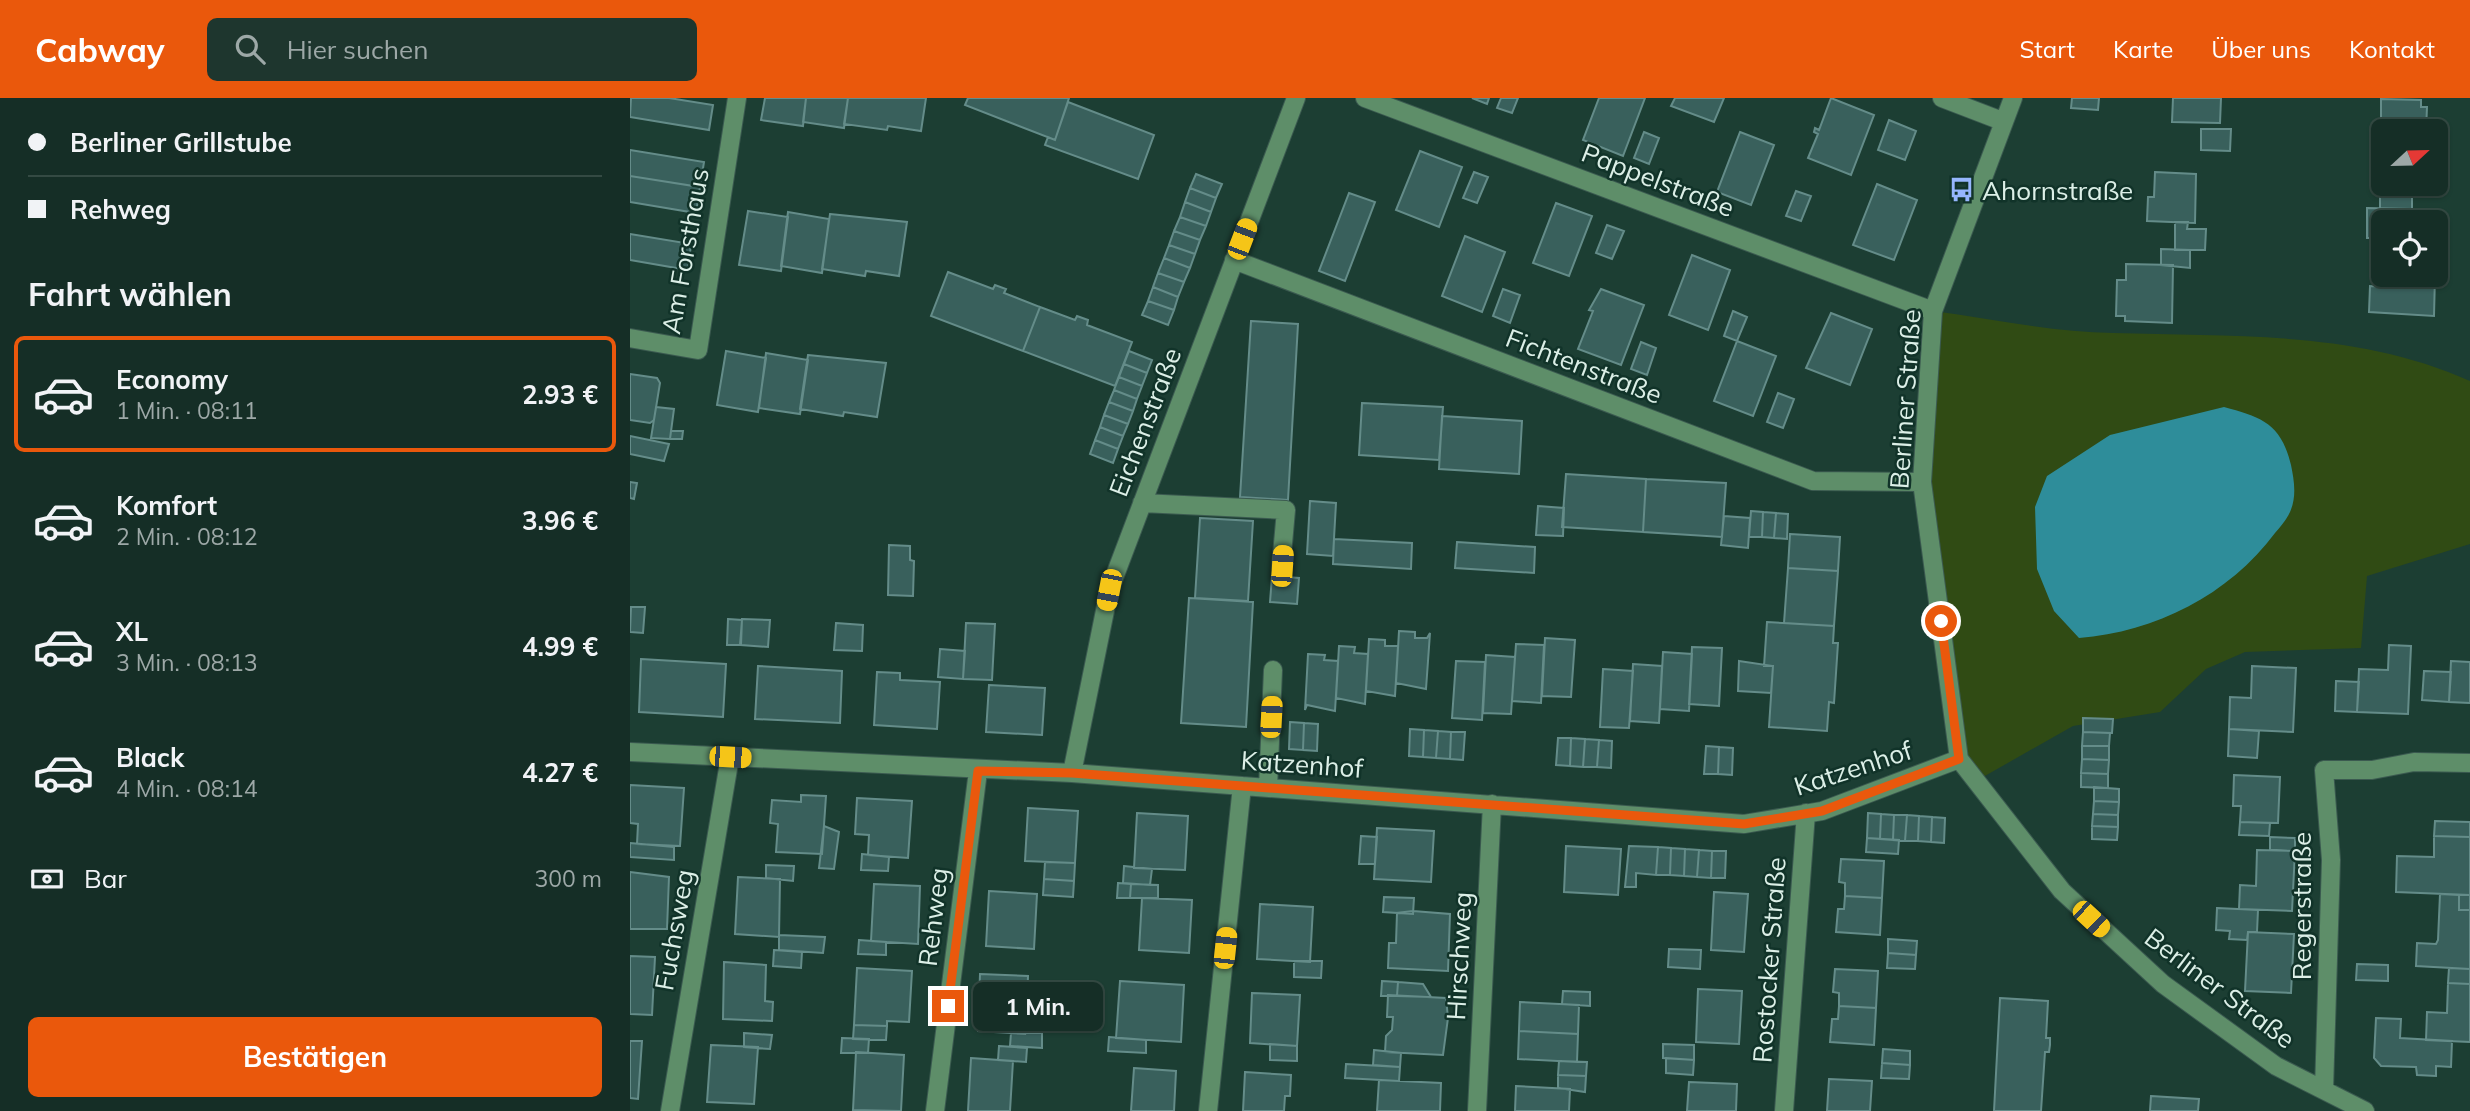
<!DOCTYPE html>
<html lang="de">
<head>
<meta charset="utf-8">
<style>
  :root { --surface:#152e26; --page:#1e362e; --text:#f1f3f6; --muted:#9da8a7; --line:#344a43; --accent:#ea580c }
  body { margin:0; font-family:Mulish,sans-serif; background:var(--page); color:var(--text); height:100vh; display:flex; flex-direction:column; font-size:26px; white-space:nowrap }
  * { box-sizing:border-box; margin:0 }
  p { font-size:23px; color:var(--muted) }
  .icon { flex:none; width:38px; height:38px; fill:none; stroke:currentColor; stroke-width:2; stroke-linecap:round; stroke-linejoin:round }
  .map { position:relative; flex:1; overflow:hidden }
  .side { display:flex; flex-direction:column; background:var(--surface); width:630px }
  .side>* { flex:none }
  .banner { display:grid; align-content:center; height:154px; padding:0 28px; background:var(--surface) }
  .needle { width:46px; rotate:68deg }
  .buttons { position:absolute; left:1741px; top:21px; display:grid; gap:14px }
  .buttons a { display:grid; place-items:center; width:77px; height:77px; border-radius:10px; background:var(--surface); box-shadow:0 2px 5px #0004,0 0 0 2px var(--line); font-size:35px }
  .end { position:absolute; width:32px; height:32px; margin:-16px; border:9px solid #ea580c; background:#fff; box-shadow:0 0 0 4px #fff }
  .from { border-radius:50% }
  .bubble { position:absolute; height:49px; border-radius:10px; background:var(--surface); box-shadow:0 2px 5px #0004,0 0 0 2px var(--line); font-size:23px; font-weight:700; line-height:49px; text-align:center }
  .car { position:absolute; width:21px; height:42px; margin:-21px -10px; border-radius:9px; box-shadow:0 0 5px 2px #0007; background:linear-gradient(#f5c518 24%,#345 0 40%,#f5c518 0 76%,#345 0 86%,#f5c518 0) }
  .banner b { display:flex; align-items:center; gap:24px; height:66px; font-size:26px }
  .banner b+b { border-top:2px solid var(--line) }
  .banner i { width:18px; height:18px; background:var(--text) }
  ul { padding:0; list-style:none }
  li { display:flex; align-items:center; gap:21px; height:116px; margin:0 14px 10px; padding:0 14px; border:4px solid transparent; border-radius:10px }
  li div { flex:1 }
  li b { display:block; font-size:26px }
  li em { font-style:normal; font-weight:700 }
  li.selected { border-color:var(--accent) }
  li>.icon { width:63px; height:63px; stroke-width:1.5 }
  h2 { padding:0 28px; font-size:32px; line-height:84px }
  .pay { display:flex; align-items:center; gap:18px; height:77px; padding:0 28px; font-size:26px }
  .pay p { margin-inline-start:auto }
  .cta { display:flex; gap:14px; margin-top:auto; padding:14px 28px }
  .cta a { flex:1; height:80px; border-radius:10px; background:var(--accent); color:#fff; font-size:28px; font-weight:700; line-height:80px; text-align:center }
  header { display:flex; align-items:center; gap:42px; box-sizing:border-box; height:98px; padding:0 35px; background:var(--accent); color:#fff }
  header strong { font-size:33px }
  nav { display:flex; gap:38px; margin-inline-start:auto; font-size:24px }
  .search { width:490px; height:63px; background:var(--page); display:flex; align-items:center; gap:18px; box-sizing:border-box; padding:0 24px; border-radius:10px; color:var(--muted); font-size:26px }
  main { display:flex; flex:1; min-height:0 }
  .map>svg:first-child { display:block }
  .green { fill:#304b14 }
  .water { fill:#2e8d9a }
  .building { fill:#39605c; stroke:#648c89; stroke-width:2 }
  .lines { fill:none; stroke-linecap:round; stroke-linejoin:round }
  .minor-casing { stroke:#3b5a50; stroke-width:20 }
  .minor { stroke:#5e8e69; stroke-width:18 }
  .route { stroke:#ea580c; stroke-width:9 }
  .labels { text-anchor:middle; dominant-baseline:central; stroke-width:5; stroke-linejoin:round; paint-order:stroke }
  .street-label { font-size:26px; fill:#dcefe7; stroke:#113329 }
  .poi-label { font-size:26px; fill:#dcefe7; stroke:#113329; text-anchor:start }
</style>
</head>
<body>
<header>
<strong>Cabway</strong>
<div class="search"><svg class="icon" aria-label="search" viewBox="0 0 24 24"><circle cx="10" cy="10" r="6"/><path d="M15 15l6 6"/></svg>Hier suchen</div>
<nav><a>Start</a><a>Karte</a><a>Über uns</a><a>Kontakt</a></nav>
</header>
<main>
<section class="side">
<div class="banner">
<b><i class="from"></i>Berliner Grillstube</b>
<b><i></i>Rehweg</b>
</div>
<h2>Fahrt wählen</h2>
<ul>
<li class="selected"><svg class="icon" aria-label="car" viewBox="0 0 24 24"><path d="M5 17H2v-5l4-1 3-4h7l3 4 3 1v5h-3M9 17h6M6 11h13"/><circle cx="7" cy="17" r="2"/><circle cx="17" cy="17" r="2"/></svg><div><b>Economy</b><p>1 Min. · 08:11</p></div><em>2.93 €</em></li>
<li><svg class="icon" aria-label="car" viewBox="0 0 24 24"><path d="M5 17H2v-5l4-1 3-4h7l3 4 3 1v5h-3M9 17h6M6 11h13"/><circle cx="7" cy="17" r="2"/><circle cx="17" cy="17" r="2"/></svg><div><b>Komfort</b><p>2 Min. · 08:12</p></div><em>3.96 €</em></li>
<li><svg class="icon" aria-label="car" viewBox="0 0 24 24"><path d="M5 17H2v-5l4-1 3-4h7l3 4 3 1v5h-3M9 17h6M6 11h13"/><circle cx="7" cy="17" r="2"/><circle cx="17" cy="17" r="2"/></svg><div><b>XL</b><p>3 Min. · 08:13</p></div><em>4.99 €</em></li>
<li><svg class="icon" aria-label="car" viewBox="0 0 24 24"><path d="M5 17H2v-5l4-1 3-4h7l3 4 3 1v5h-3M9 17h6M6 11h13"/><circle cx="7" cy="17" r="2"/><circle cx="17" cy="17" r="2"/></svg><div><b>Black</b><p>4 Min. · 08:14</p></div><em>4.27 €</em></li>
</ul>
<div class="pay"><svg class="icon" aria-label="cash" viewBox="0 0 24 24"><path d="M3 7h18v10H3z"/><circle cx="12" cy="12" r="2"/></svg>Bar<p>300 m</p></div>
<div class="cta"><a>Bestätigen</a></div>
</section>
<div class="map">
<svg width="1840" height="1013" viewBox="0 0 1840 1013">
  <rect width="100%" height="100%" fill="#1c3e33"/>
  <path class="green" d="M1303,213C1362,221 1424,234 1483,235C1605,239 1727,232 1840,283V446L1737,478L1731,550L1615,554L1576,571L1530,614L1443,628L1346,683L1329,661L1292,384Z"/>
  <path class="water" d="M1594,309C1631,319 1651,325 1661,367C1664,382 1667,398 1660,414C1657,421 1650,429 1645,435C1599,497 1525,534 1449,540L1424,513L1407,471L1405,409L1417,378L1480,337Z"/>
  <path class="building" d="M1,0H39L83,7L79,32L0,19Z
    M135,0H176L173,28L131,22Z
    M176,0H218L214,30L173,24Z
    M218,0H296L291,33L258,28L257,32L214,26Z
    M338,0H439L425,42L335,7Z
    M842,0H859L857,6Z
    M871,0H888L882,15L867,10Z
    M969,0H1015L993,58L953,42Z
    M1045,0H1094L1084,24L1041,8Z
    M1201,0L1244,17L1221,77L1178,60L1188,36L1184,34L1185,30L1189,32Z
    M1442,0H1469L1468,12L1441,10Z
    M1543,0H1591L1590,25L1542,24Z
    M1751,1L1791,2V9H1797L1796,33H1751Z
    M438,4L524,37L508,81L415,47L418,39L425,42Z
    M1259,22L1286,33L1275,62L1248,52Z
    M1571,31H1601L1600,53L1571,52Z
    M1014,34L1029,40L1019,66L1004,60Z
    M1110,34L1144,47L1121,107L1087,94Z
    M0,52L74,64L70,89L0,78Z
    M790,53L832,69L809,129L766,112Z
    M844,74L858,79L847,105L833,100Z
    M1525,74L1566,76L1565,125L1517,123L1518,99H1524Z
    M566,76L592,86L586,100L560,90Z
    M0,78L70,89L66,115L0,104Z
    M1750,83L1754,86H1782V111H1750Z
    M1247,86L1287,102L1264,162L1223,147Z
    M560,90L586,100L581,114L555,104Z
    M1166,93L1181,98L1171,123L1156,118Z
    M719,95L745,104L715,183L689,173Z
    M555,104L581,114L576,128L550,119Z
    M926,105L962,118L939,178L903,165Z
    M1737,110L1782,111L1781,124H1754V140H1737Z
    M118,113L158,119L151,173L109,167Z
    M158,114L199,121L192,175L151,168Z
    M200,116L277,124L269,178L236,173L235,178L192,171Z
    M550,119L576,128L570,142L544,133Z
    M1545,124H1558L1557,131H1576L1575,152H1545Z
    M977,127L994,133L982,161L966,155Z
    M544,133L570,142L565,156L539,147Z
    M0,136L61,146L58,172L0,162Z
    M835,138L875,154L852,214L812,198Z
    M539,147L565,156L560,170L534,160Z
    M1531,151L1560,152V170L1531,167Z
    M1062,157L1100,172L1078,232L1039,217Z
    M534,160L560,170L554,184L528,175Z
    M1496,166L1543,167L1542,225L1495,223V218H1486L1487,182H1496Z
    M318,174L363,191L365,187L376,191L374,195L410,209L393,253L301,218Z
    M528,175L554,184L548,199L523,189Z
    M1759,177H1805L1804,218L1739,214L1740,188L1759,189Z
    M523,189L548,199L544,212L518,203Z
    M873,191L890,197L880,225L863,218Z
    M971,191L1014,207L991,267L948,251L963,213L959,212Z
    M518,203L544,212L538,227L512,217Z
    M410,209L445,222L447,218L458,222L457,227L502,244L485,288L393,253Z
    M1103,213L1117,219L1107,243L1094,238Z
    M1201,215L1242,231L1220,287L1176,270Z
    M621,223L668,226L658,402L610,399Z
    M1107,243L1146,258L1123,318L1084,303Z
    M1011,244L1026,250L1017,277L1001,271Z
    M96,253L136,260L128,314L87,307Z
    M499,253L522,262L517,275L494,266Z
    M136,255L178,262L170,316L129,310Z
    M178,257L256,265L247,319L214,314L213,318L170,311Z
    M494,266L517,275L512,288L489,279Z
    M0,276L27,280L30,285L24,322L20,325L0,322Z
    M489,279L512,288L507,301L484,292Z
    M484,292L507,301L503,313L479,304Z
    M1148,295L1164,301L1153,330L1137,324Z
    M479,304L503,313L498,326L474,317Z
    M732,305L813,309L809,362L729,357Z
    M26,309L44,311L40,341L21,340Z
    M474,317L498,326L493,338L470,329Z
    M812,318L892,323L889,376L809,371Z
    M470,329L493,338L488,351L465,342Z
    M41,333H53L52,341H40Z
    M0,338L39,346L34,363L0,356Z
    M465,342L488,351L483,365L460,356Z
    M936,376L1016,381L1013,434L932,429Z
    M1016,381L1096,385L1092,439L1013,434Z
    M0,384L7,385L4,401L0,400Z
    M680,403L706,405L703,458L677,456Z
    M908,408L934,410L933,438L906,437Z
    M1121,413L1133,414L1132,439H1119Z
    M1133,414L1146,415L1144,440L1132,439Z
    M1146,415L1158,416L1157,441L1144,440Z
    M1094,418L1120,420L1118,450L1091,447Z
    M570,420L623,423L618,503L565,500Z
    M1160,436L1210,439L1208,473L1158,470Z
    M704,441L782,445L781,471L703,466Z
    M827,444L905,449L904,475L825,470Z
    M259,447L280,448V462L284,463L283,498L258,497Z
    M1158,470L1208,473L1204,528L1154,525Z
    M642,478L669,480L667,506L640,504Z
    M559,500L623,504L616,629L551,625Z
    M1,509H15L13,535L0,534Z
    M98,521L112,522L110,547H97Z
    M112,521L140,522L138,549L111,547Z
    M1137,524L1204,528L1203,545H1208L1204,605L1199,604L1197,633L1139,629L1143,568H1134Z
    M206,525L233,527L232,553L204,552Z
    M336,525L365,526L362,582L333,581Z
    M769,533L785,534V540H797L800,535L796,591L766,585Z
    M915,540L945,542L941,599L912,598Z
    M739,541L755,542V548H768L765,598L736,593Z
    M886,546L914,547L911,605L882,603Z
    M1759,547L1781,548L1778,616L1727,614L1729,571L1758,572Z
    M709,548L725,549L724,555L738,556L735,606L706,600Z
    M1062,549L1092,550L1089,608L1059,606Z
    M310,551L335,553L333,581L308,579Z
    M1033,554L1062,556L1059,613L1030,611Z
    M678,556L695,557L694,562L708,563L705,613L677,607L675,612Z
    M856,557L885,559L881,616L853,615Z
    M11,561L96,566L93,619L9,614Z
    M826,563L855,564L852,622L822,620Z
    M1109,563L1143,568L1141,595L1108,593Z
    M1821,563L1840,564V605L1819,604Z
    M1003,566L1032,568L1029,625L1000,623Z
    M128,568L212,573L210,625L125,621Z
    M1622,568L1666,570L1663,634L1599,631L1600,599L1621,600Z
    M973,571L1003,573L999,630L970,629Z
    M1794,573L1821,574L1819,604L1792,602Z
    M247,574L270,575V582L310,584L307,631L244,627Z
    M1706,583L1729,584L1727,614L1705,613Z
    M359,587L415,590L412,637L356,634Z
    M1453,620L1483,621L1482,635L1453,634Z
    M660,624L674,625L673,652L659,651Z
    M674,625L688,626L687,653L673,652Z
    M780,631L794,632L793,659L779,658Z
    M1599,631L1629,633L1627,660L1598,658Z
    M794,632L808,633L806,660L793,659Z
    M808,633L821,634L820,661L806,660Z
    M821,634H835L833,662L820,661Z
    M1453,634L1480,635L1479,648H1452Z
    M928,640H941L940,668L926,667Z
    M941,640L955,641L953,669L940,668Z
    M955,641L969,642L967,669H953Z
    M969,642L982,643L981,670L967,669Z
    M1076,648L1089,649L1088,676H1074Z
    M1452,648H1479V662L1452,661Z
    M1089,649L1103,650L1102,677L1088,676Z
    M1452,661L1479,662L1478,676L1451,675Z
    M1451,675L1478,676V690L1451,689Z
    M1604,677L1650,679L1648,725L1610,724L1611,708H1603Z
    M0,687L54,690L50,748L7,746L8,726L0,725Z
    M1464,689L1489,691V704L1464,703Z
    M171,697L196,698L192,756L146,754L148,726L140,725L142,702L171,704Z
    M227,700L282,703L278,760L238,757L239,737L225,736Z
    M1464,703L1489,704L1488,717L1463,716Z
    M398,710L448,713L445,765L395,763Z
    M507,715L558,718L555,772L504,770Z
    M1238,715L1251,716L1250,741L1237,740Z
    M1251,716L1264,717L1263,742L1250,741Z
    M1463,716L1488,717V729L1462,728Z
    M1264,717H1277L1275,743L1263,742Z
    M1277,717L1289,718L1288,743H1275Z
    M1289,718L1302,719L1301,744L1288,743Z
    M1302,719L1315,720L1314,745L1301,744Z
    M1805,723L1840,724V739L1804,738Z
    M1610,724L1640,725L1639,738L1609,737Z
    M194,728L209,734L204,771L189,770Z
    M1462,728L1488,729L1487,742L1462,741Z
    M747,730L804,733L801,784L744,781Z
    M731,738L747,739L745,766H729Z
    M1804,738L1840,739V797L1766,794L1767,758L1804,759Z
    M1640,739L1665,740V753L1640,752Z
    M1237,740L1269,742L1268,756L1236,754Z
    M0,745L44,749V762L0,759Z
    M936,748L991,751L988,797L934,794Z
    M999,748L1028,749L1026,777L1006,775V789H995Z
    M1028,749L1041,750L1040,777H1026Z
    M1041,750L1055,751L1054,778L1040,777Z
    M1055,751L1069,752L1067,779L1054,778Z
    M1069,752L1082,753L1081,780L1067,779Z
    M1627,752L1665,753L1662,813L1609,811L1610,787L1626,788Z
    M1082,753H1096L1095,780H1081Z
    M232,756L259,759L258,773L231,772Z
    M1211,761L1254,763L1252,800L1215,798V785L1209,784Z
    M415,764L445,765L444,783L414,781Z
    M136,767L164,768L163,783L136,780Z
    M494,768L522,771L520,787L493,785Z
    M0,774L39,779L37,831H0Z
    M108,779L150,781L149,839L105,836Z
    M414,781L444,783L443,799L413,797Z
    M488,785L501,786L500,800H487Z
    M244,786L290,788L288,846L241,843Z
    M501,786L528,787V800H500Z
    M359,793L407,796L404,851L356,848Z
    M1084,794L1118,796L1114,854L1081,852Z
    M1810,796L1829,797V812H1840V871L1786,868L1787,845L1806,846L1808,842Z
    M1829,797H1840V812H1829Z
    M1215,798L1252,800L1250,837L1206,834L1208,811H1214Z
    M754,799L784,800L783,816L753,814Z
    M512,800L562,802L559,855L509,852Z
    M630,806L683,809L680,864L627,861Z
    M1587,810L1628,812L1627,834H1618L1617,842L1599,841L1600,833L1586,832Z
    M783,813L820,816L818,873L758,870L759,845H766L767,815Z
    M1618,834L1664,836L1661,895L1615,893Z
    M149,837L195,839L193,855L149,852Z
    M1258,841L1287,843L1286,857L1258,855Z
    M229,842L256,844V857L228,856Z
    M1039,851L1071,852L1070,871L1038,869Z
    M144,852L172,854L171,870L143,868Z
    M1258,855L1286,857L1285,871L1257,870Z
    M0,858L25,859L22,917L0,916Z
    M664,863H692L691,880L664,879Z
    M94,864L136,867L135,903L143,904L142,923L93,921Z
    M1727,866L1758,867V883L1726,882Z
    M227,870L282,873L279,924L257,923V928L224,927Z
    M1819,870L1840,871V886L1818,885Z
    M1205,871L1248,873L1246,910L1209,908V895L1203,894Z
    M350,876L398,878L397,908H392L391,933L396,936L348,933Z
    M490,883L554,887L551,944L486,940Z
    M752,883L768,884L767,898H751Z
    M768,884L793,886L801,899L767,898Z
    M1818,885L1840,886V944L1796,942L1797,914L1817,915Z
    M1068,891L1112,893L1109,946L1066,944Z
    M933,893L960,894V908L932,906Z
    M622,895L670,897L667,948L620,945Z
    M758,897L816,900L818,920L813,957L755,954L756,938L762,932L763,919H757Z
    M1370,900L1418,903L1416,940H1420V947L1419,954H1415L1411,1013H1364Z
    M890,904L949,907L948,936L889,933Z
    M1209,908L1246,910L1244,947L1200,944L1202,921H1208Z
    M1746,920L1771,921L1770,940L1822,943L1821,969L1806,968V978L1787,977L1786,969L1751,968L1744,960Z
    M224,927L257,928L256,942L223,941Z
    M889,933L948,936L947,964L888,961Z
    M114,935L142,937L140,951L114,949Z
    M381,935H412V950L380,948Z
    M479,939L516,942V955L478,953Z
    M212,940L239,941L238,955H211Z
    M0,943H12L8,1001L0,1000Z
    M640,946L667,948V963L640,962Z
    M1033,946L1064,947V962L1033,960Z
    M81,947L128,949L124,1006L77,1004Z
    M369,948L397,950L396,964L368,962Z
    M1253,951L1280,953V967L1252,965Z
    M744,952L771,955L770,969L743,967Z
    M226,954L274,957L271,1013L223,1012Z
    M341,960L383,963L380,1013H338Z
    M1036,960L1064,962L1063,977L1036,975Z
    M929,963L957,964L956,978L928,977Z
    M1252,965L1280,967L1279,981L1251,980Z
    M716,966L770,969L769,983L715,980Z
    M504,970L546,973L544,1013H501Z
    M615,974L661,977L660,998H655L654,1013H613Z
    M928,977L956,978L955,994L928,990Z
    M1199,981L1242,983L1240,1013H1197Z
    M749,982L811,985L810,1013H747Z
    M1059,984L1107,986L1106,1013H1057Z
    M886,988L940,991L939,1013H885Z
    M1521,998L1569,1001L1568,1013H1520Z"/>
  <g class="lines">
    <defs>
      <path id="minor" d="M735,0L1303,213
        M1312,0L1372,23
        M1383,0L1303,213L1292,384L1329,661L1432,793L1533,886L1646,968L1735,1013
        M604,162L1183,383L1292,384
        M0,240L68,252L107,0
        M512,405L656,412L651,468
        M0,654L442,675L1114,726L1192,713L1329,661
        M442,675L479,493L666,0
        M638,690L643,572
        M1694,992L1701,762L1694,672H1742L1784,664L1840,665
        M40,1013L100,659
        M305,1013L348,673
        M578,1013L612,688
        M847,1013L862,706
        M1154,1013L1176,715"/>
    </defs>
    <use href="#minor" class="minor-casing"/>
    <use href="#minor" class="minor"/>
  </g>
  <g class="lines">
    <path class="route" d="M318,908L348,673L442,675L1114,726L1192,713L1329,661L1311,523"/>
  </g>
  <defs>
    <symbol id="bus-bare" viewBox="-9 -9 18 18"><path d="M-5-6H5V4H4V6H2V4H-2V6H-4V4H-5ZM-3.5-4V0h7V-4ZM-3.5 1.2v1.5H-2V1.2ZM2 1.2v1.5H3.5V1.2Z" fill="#96b6fd" stroke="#113329" stroke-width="2.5" paint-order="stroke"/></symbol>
  </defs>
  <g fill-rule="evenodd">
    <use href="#bus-bare" x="1314" y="74" width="35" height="35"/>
  </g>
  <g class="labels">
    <g class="street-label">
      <text transform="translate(1028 82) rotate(21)">Pappelstraße</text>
      <text transform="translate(55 153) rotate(-80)">Am Forsthaus</text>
      <text transform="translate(954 268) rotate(21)">Fichtenstraße</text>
      <text transform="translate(1275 301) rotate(-86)">Berliner Straße</text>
      <text transform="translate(515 324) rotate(-69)">Eichenstraße</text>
      <text transform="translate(672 666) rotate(4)">Katzenhof</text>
      <text transform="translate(1223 670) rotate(-18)">Katzenhof</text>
      <text transform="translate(1671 808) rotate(-90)">Regerstraße</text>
      <text transform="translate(303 819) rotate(-83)">Rehweg</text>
      <text transform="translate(44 832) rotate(-80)">Fuchsweg</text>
      <text transform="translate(829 858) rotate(-87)">Hirschweg</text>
      <text transform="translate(1139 862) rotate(-86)">Rostocker Straße</text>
      <text transform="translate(1590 890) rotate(37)">Berliner Straße</text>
    </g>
    <g class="poi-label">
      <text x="1352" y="92">Ahornstraße</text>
    </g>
  </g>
</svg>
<div class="buttons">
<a><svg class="needle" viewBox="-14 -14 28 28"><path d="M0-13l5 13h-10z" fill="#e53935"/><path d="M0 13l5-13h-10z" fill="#9da8a7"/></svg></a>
<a><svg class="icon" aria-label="locate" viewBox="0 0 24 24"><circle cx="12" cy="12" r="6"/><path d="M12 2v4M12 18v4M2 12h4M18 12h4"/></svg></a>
</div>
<i class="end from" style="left:1311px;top:523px"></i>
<i class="end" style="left:318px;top:908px"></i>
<div class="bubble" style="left:343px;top:884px;width:130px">1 Min.</div>
<i class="car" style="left:612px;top:141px;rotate:21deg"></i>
<i class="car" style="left:652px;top:468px;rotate:4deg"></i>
<i class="car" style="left:479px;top:492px;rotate:191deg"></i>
<i class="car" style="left:641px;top:619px;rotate:3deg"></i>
<i class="car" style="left:100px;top:659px;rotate:93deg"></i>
<i class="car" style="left:1461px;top:821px;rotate:133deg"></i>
<i class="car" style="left:595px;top:850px;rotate:6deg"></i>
</div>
</main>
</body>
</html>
